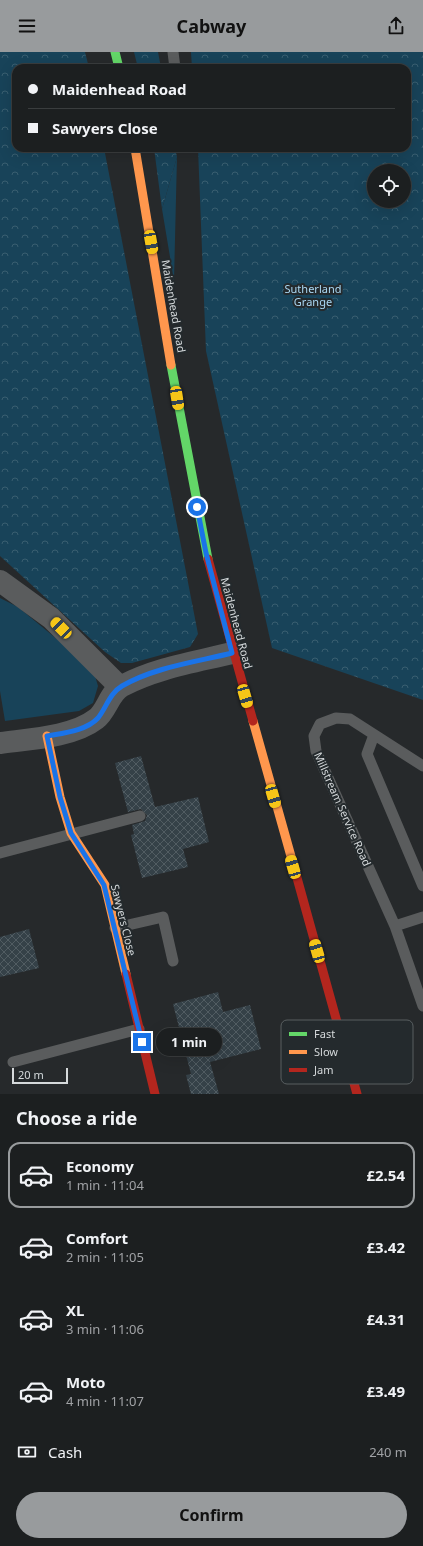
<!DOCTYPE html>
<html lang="en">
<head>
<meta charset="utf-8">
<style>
  :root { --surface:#1c1f20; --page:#292c2d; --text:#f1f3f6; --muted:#a0a2a5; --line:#3a3d3e; --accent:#989b9d }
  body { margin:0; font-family:"Noto Sans",sans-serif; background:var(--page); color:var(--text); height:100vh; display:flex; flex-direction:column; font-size:15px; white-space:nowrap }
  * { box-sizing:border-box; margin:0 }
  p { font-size:13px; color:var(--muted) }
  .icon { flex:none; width:22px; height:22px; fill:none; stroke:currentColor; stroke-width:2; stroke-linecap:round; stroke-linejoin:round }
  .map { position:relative; height:1042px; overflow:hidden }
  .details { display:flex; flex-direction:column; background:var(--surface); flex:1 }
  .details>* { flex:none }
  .banner { position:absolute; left:12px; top:12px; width:399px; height:88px; border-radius:12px; box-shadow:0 4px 16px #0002,0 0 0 1px var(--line); display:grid; align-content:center; height:88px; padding:0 16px; background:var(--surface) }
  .fabs { position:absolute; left:367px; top:112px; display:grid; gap:8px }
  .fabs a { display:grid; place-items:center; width:44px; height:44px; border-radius:50%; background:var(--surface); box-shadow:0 4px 16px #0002,0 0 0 1px var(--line); font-size:20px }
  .scale { position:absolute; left:12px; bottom:10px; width:56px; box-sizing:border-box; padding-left:4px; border:2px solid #d5d9db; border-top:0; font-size:11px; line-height:14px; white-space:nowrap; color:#d5d9db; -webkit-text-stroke:3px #242a2d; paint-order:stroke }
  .end { position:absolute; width:18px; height:18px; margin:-9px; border:5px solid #1a73e8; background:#fff; box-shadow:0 0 0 2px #fff }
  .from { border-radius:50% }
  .bubble { position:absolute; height:28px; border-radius:14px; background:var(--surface); box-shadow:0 4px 16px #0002,0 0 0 1px var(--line); font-size:13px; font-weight:700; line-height:28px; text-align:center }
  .car { position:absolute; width:12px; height:24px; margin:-12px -6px; border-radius:5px; box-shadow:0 0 3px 1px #0007; background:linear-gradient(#f5c518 24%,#345 0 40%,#f5c518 0 76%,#345 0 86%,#f5c518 0) }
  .banner b { display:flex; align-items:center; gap:14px; height:38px; font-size:15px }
  .banner b+b { border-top:1px solid var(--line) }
  .banner i { width:10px; height:10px; background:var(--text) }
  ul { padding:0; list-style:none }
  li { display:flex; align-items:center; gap:12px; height:66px; margin:0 8px 6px; padding:0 8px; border:2px solid transparent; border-radius:12px }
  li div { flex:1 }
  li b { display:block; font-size:15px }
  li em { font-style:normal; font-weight:700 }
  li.selected { border-color:var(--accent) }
  li>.icon { width:36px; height:36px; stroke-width:1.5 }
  h2 { padding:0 16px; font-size:18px; line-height:48px }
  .pay { display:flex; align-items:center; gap:10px; height:44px; padding:0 16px; font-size:15px }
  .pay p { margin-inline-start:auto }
  .cta { display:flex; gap:8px; margin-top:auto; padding:8px 16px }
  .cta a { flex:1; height:46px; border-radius:24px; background:var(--accent); color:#111; font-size:16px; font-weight:700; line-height:46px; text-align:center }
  header { display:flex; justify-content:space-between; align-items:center; height:52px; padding:0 16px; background:var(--accent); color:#111; font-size:18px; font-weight:700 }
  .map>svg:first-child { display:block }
  .grass { fill:#184359 }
  .forest { fill:url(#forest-crowns); fill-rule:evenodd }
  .building { fill:url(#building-cross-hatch) }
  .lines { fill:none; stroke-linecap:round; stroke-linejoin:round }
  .lane { stroke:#5a5c5d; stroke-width:11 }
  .street { stroke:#5a5c5d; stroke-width:22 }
  .fast { stroke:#63d668; stroke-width:9 }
  .slow { stroke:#ff974d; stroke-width:9 }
  .jam { stroke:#b3261e; stroke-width:9 }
  .route { stroke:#1a73e8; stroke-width:5 }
  .labels { text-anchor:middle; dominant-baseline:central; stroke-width:4; stroke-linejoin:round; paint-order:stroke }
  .park-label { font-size:11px; fill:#aad8f4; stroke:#242a2d }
  .street-label { font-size:11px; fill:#d5d9db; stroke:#242a2d }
  .key { fill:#242a2d; stroke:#595f61; stroke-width:1 }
  .key-label { font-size:11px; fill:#d5d9db }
</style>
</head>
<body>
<header><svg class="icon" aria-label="menu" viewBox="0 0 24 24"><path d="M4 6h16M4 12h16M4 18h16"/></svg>Cabway<svg class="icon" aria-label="share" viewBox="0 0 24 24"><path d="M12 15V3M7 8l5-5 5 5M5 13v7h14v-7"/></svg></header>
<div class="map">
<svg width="423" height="1042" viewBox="0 0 423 1042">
  <defs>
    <pattern id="forest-crowns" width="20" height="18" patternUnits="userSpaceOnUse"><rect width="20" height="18" fill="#184359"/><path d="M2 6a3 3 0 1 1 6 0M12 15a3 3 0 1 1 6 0" fill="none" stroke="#395e70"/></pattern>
    <pattern id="building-cross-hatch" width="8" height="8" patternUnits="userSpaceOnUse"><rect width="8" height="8" fill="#354148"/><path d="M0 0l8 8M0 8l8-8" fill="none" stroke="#515c62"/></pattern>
  </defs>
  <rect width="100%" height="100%" fill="#26292b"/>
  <path class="grass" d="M177,105L174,229L162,157Z
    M0,546L18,555L93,617L98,634L93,651L79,659L5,669L0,639Z"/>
  <path class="forest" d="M0,0H85L89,16H16V96H104L198,582L190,595L132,611H121L105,600L0,504Z
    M134,0H158L161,16H138Z
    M191,0H423V648L272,596L206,299L198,96H407V16H192ZM374,119H404V149H374Z
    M154,96H175L177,105L162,157Z"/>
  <path class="building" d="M141,704L155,755L198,745L209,790L183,797L188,815L142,826L131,783L134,782L132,773L145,769L147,763L141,757L128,760L115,711Z
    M29,877L39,916L0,925V885Z
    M218,940L223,960L250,953L261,997L210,1010L219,1042H191L186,1023L191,1022L173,952Z"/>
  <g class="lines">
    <path class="lane" d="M173,0L175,16
      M374,683L367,702L423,834
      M423,714L350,667L336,666L320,672L314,684L316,699L395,874L423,954
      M0,801L140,764
      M395,874L423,865
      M115,876L163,865L173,909
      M13,1010L139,977"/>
    <path class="street" d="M0,529L51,566L120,635
      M0,691C29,687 73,685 96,667C107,659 109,641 122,634C156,616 195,610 232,601"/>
    <path class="fast" d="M115,0L119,16
      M171,313L208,507"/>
    <path class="slow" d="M135,96L171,313
      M253,669L294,815
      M47,684L60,745L71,781L105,833L126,922"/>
    <path class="jam" d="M208,507L253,669
      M294,815L357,1042
      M126,922L155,1042"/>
  </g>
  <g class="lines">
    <path class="route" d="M142,990L104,833L71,781L60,745L47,684C63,681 86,679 98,666C106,656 110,641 122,634C155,615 196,610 232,601L206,501L197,455"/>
  </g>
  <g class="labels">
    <g class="park-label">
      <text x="313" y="236">Sutherland<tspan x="313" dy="13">Grange</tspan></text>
    </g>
    <g class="street-label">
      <text transform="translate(174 254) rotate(80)">Maidenhead Road</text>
      <text transform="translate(237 571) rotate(75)">Maidenhead Road</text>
      <text transform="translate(343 757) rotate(66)">Millstream Service Road</text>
      <text transform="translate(124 868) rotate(76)">Sawyers Close</text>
    </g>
  </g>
  <rect x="281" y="968" width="132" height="64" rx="6" class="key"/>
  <rect x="289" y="980" width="18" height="4" fill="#63d668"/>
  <rect x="289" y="998" width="18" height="4" fill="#ff974d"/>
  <rect x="289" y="1016" width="18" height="4" fill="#b3261e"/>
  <g class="key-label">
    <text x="314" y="986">Fast</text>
    <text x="314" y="1004">Slow</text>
    <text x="314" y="1022">Jam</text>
  </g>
</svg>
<div class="fabs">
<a><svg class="icon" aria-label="locate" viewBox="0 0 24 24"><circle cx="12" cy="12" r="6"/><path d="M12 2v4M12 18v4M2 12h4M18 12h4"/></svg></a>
</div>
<div class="scale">20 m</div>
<i class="end from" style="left:197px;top:455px"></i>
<i class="end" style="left:142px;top:990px"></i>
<div class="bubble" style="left:156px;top:976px;width:66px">1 min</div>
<i class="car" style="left:151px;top:190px;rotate:170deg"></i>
<i class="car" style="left:177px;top:346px;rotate:171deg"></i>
<i class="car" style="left:61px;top:576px;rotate:315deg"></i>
<i class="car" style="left:245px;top:644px;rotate:164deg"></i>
<i class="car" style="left:273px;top:744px;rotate:164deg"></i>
<i class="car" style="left:293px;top:815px;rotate:344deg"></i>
<i class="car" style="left:317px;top:899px;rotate:344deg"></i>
<div class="banner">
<b><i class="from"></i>Maidenhead Road</b>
<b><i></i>Sawyers Close</b>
</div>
</div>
<section class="details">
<h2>Choose a ride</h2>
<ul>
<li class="selected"><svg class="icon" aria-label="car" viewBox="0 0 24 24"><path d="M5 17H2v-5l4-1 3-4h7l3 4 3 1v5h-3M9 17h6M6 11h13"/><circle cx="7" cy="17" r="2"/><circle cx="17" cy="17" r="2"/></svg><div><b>Economy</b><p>1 min · 11:04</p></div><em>£2.54</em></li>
<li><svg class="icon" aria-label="car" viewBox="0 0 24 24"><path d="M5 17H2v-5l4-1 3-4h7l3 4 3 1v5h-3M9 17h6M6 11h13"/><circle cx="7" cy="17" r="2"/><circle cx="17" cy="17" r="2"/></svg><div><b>Comfort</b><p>2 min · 11:05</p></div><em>£3.42</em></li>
<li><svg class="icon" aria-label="car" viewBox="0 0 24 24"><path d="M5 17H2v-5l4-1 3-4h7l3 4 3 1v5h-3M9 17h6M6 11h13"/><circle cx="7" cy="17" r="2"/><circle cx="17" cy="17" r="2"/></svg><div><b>XL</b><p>3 min · 11:06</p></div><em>£4.31</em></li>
<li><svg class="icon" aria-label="car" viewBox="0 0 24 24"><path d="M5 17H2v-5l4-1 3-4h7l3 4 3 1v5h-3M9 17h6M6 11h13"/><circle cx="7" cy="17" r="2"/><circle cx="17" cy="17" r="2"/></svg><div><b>Moto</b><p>4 min · 11:07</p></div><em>£3.49</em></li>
</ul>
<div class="pay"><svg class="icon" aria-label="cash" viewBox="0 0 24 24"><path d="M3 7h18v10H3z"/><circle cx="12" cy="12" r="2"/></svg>Cash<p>240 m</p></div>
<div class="cta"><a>Confirm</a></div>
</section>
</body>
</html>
